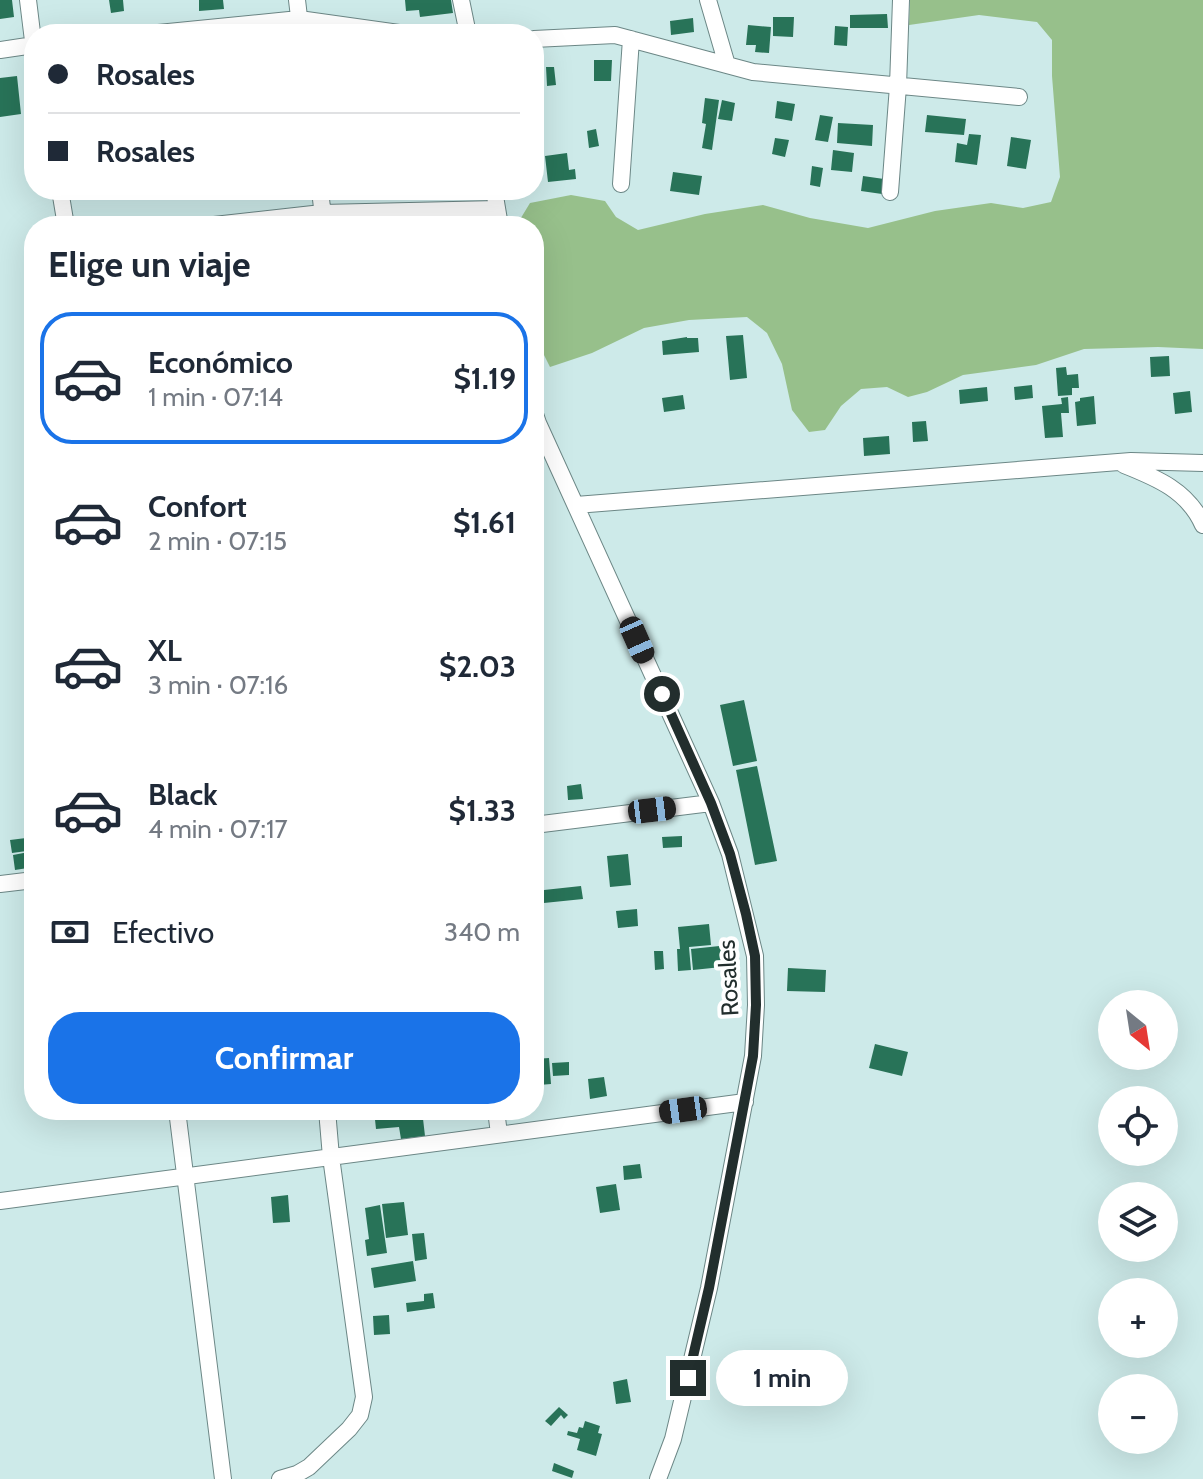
<!DOCTYPE html>
<html lang="es">
<head>
<meta charset="utf-8">
<style>
  :root { --surface:#fff; --page:#f6f6f7; --text:#1f2937; --muted:#747a83; --line:#e0e1e3; --accent:#1a73e8 }
  body { margin:0; font-family:Cabin,sans-serif; background:var(--page); color:var(--text); height:100vh; display:flex; flex-direction:column; font-size:30px; white-space:nowrap }
  * { box-sizing:border-box; margin:0 }
  p { font-size:26px; color:var(--muted) }
  .icon { flex:none; width:44px; height:44px; fill:none; stroke:currentColor; stroke-width:2; stroke-linecap:round; stroke-linejoin:round }
  .map { position:relative; flex:1; overflow:hidden }
  .sheet { position:absolute; left:24px; top:216px; width:520px; height:904px; display:flex; flex-direction:column; background:var(--surface); border-radius:32px; box-shadow:0 8px 32px #0002 }
  .sheet>* { flex:none }
  .guide { position:absolute; left:24px; top:24px; width:520px; height:176px; border-radius:32px; box-shadow:0 8px 32px #0002; display:grid; align-content:center; height:176px; padding:0 24px; background:var(--surface) }
  .needle { width:52px; rotate:150deg }
  .buttons { position:absolute; left:1098px; top:990px; display:grid; gap:16px }
  .buttons a { display:grid; place-items:center; width:80px; height:80px; border-radius:50%; background:var(--surface); box-shadow:0 8px 32px #0002; font-size:40px }
  .end { position:absolute; width:36px; height:36px; margin:-18px; border:10px solid #222e2d; background:#fff; box-shadow:0 0 0 4px #fff }
  .from { border-radius:50% }
  .bubble { position:absolute; height:56px; border-radius:28px; background:var(--surface); box-shadow:0 8px 32px #0002; font-size:26px; font-weight:700; line-height:56px; text-align:center }
  .car { position:absolute; width:24px; height:48px; margin:-24px -12px; border-radius:10px; box-shadow:0 0 6px 2px #0007; background:linear-gradient(#222 24%,#8ab4d8 0 40%,#222 0 76%,#8ab4d8 0 86%,#222 0) }
  .guide b { display:flex; align-items:center; gap:28px; height:76px; font-size:30px }
  .guide b+b { border-top:2px solid var(--line) }
  .guide i { width:20px; height:20px; background:var(--text) }
  ul { padding:0; list-style:none }
  li { display:flex; align-items:center; gap:24px; height:132px; margin:0 16px 12px; padding:0 8px; border:4px solid transparent; border-radius:32px }
  li div { flex:1 }
  li b { display:block; font-size:30px }
  li em { font-style:normal; font-weight:700 }
  li.active { border-color:var(--accent) }
  li>.icon { width:72px; height:72px; stroke-width:1.5 }
  h2 { padding:0 24px; font-size:36px; line-height:96px }
  .pay { display:flex; align-items:center; gap:20px; height:88px; padding:0 24px; font-size:30px }
  .pay p { margin-inline-start:auto }
  .primary-button { display:flex; gap:16px; margin-top:auto; padding:16px 24px }
  .primary-button a { flex:1; height:92px; border-radius:32px; background:var(--accent); color:#fff; font-size:32px; font-weight:700; line-height:92px; text-align:center }
  .map>svg:first-child { display:block }
  .forest { fill:#97c08b }
  .building { fill:#287358 }
  .lines { fill:none; stroke-linecap:round; stroke-linejoin:round }
  .minor-casing { stroke:#6c8786; stroke-width:18 }
  .minor { stroke:#fff; stroke-width:16 }
  .route { stroke:#222e2d; stroke-width:10 }
  .labels { text-anchor:middle; dominant-baseline:central; stroke-width:8; stroke-linejoin:round; paint-order:stroke }
  .street-label { font-size:24px; fill:#222e2d; stroke:#fff }
</style>
</head>
<body>
<div class="map">
<svg width="1203" height="1479" viewBox="0 0 1203 1479">
  <rect width="100%" height="100%" fill="#cdeae9"/>
  <path class="forest" d="M910,0H1203V349L1158,347L1084,349L1036,365L963,375L927,392L908,397L887,387L861,389L841,406L825,430L809,432L792,410L782,364L767,333L747,317L689,320L644,328L592,353L550,367L534,335V226H516L530,203L571,195L605,201L616,217L638,230L705,214L763,205L810,218L868,228L935,211L991,203L1023,208L1051,202L1060,177L1052,76V40L1037,22L979,15L909,25Z"/>
  <path class="building" d="M0,0H12L14,17L0,19Z
    M109,0H123L124,11L111,13Z
    M199,0H223L224,9L199,11Z
    M405,0H451L453,13L420,17L419,10L406,11Z
    M887,14L888,28H850V15Z
    M773,17H794L793,37L773,36Z
    M693,18L694,32L671,35L670,21Z
    M748,25L771,27L769,53L755,52L756,45H746Z
    M835,26L848,27L847,46L834,45Z
    M594,60H612L611,81H594Z
    M546,67H554L556,85L547,86Z
    M17,76L21,114L0,117V78Z
    M534,88H538L543,118L534,120Z
    M705,98L719,100L712,150L702,148L706,124L702,123Z
    M722,100L735,103L732,121L718,119Z
    M777,101L795,104L792,121L775,118Z
    M820,115L833,117L828,142L815,140Z
    M927,115L966,119L964,135L925,132Z
    M838,123L873,125L872,146L837,143Z
    M596,129L599,146L589,148L587,131Z
    M969,134L981,135L977,165L955,162L957,143L967,145Z
    M1011,137L1031,140L1026,169L1007,166Z
    M775,138L789,140L785,157L772,154Z
    M833,150L854,153L852,172L831,170Z
    M567,153L569,170L575,169L576,179L548,182L545,156Z
    M812,166L823,168L820,187L810,185Z
    M673,172L702,176L699,195L670,191Z
    M863,176L884,179L882,194L861,191Z
    M743,335L747,378L730,380L726,336Z
    M687,337V338H698L699,352L663,355L662,341Z
    M1169,356L1170,376L1151,377L1150,357Z
    M1066,367L1067,375L1078,374L1079,388H1072V395L1058,396L1056,368Z
    M1032,385L1033,398L1015,400L1014,387Z
    M987,387L988,401L960,404L959,390Z
    M1190,391L1192,412L1175,414L1173,393Z
    M683,395L685,409L664,412L662,398Z
    M1094,396L1096,424L1077,426L1075,402L1080,401V398Z
    M1068,397L1069,413H1061L1063,437L1045,438L1042,406L1062,404L1061,398Z
    M926,421L928,441L913,442L912,422Z
    M889,436L890,454L864,456L863,438Z
    M744,700L757,761L733,766L720,705Z
    M757,766L777,861L755,865L736,770Z
    M581,784L583,799L568,800L567,786Z
    M682,836V847L663,848L662,837Z
    M34,837V850L12,853L10,840Z
    M34,851V867L15,870L13,855Z
    M628,854L631,885L610,887L607,856Z
    M543,876L544,890L581,886L583,899L534,904V877Z
    M637,909L638,926L618,928L616,911Z
    M709,924L711,945L689,947L691,970L678,971L677,949H680L678,927Z
    M729,945L731,966L693,970L691,949Z
    M654,951H663L664,969L655,970Z
    M788,968L826,970L825,992L787,991Z
    M875,1044L908,1052L902,1076L869,1068Z
    M549,1058L551,1084L539,1085V1068L536,1069L535,1059Z
    M569,1062V1075L553,1076L552,1063Z
    M604,1077L607,1096L590,1099L588,1079Z
    M374,1110H422L425,1136L401,1139L399,1127L376,1129Z
    M640,1164L642,1178L624,1180L623,1166Z
    M616,1184L620,1210L600,1213L596,1187Z
    M288,1195L290,1222L273,1223L271,1197Z
    M404,1202L408,1235L386,1238L382,1204Z
    M380,1205L387,1253L367,1256L365,1240L369,1239L365,1208Z
    M424,1233L427,1259L415,1261L412,1234Z
    M413,1261L416,1281L374,1288L371,1268Z
    M433,1293L435,1308L407,1312L406,1303L424,1301V1294Z
    M389,1315L390,1334L374,1335L373,1316Z
    M627,1379L631,1402L616,1404L613,1382Z
    M559,1407L568,1415L564,1419L561,1415L551,1426L545,1421Z
    M585,1421L600,1426L598,1433L602,1434L596,1456L577,1450L580,1439L567,1435L568,1431L577,1433L579,1427L583,1428Z
    M554,1463L574,1471L572,1478L552,1471Z"/>
  <g class="lines">
    <defs>
      <path id="minor" d="M28,0L34,49
        M297,0L301,34
        M461,0L468,34
        M708,0L727,65
        M148,34L299,19L406,34
        M534,39L615,35L753,72L1019,97
        M0,50L34,45
        M621,184L631,39
        M60,190L66,226
        M320,190L324,226
        M494,190L500,226
        M890,192L898,86L901,0
        M205,226L322,213L497,209
        M534,411L538,423L711,803L730,854L755,956L756,1005L753,1056L709,1288L673,1439L658,1479
        M1124,465C1157,478 1188,491 1203,525
        M576,505L1131,461L1203,463
        M534,825L711,803
        M0,884L34,880
        M177,1110L223,1479
        M496,1110L499,1134
        M0,1201L745,1102
        M280,1479L297,1474L309,1467L349,1429L360,1415L364,1397L331,1157L327,1110"/>
    </defs>
    <use href="#minor" class="minor-casing"/>
    <use href="#minor" class="minor"/>
  </g>
  <g class="lines">
    <path class="route" d="M662,694L711,803L730,854L746,914L755,956L756,1005L753,1056L709,1288L688,1378"/>
  </g>
  <g class="labels">
    <g class="street-label">
      <text transform="translate(728 978) rotate(-93)">Rosales</text>
    </g>
  </g>
</svg>
<div class="buttons">
<a><svg class="needle" viewBox="-14 -14 28 28"><path d="M0-13l5 13h-10z" fill="#e53935"/><path d="M0 13l5-13h-10z" fill="#747a83"/></svg></a>
<a><svg class="icon" aria-label="locate" viewBox="0 0 24 24"><circle cx="12" cy="12" r="6"/><path d="M12 2v4M12 18v4M2 12h4M18 12h4"/></svg></a>
<a><svg class="icon" aria-label="layers" viewBox="0 0 24 24"><path d="M12 4l9 5-9 5-9-5zM3 14l9 5 9-5"/></svg></a>
<a>+</a>
<a>−</a>
</div>
<i class="end from" style="left:662px;top:694px"></i>
<i class="end" style="left:688px;top:1378px"></i>
<div class="bubble" style="left:716px;top:1350px;width:132px">1 min</div>
<i class="car" style="left:637px;top:640px;rotate:156deg"></i>
<i class="car" style="left:652px;top:810px;rotate:83deg"></i>
<i class="car" style="left:683px;top:1110px;rotate:262deg"></i>
<div class="guide">
<b><i class="from"></i>Rosales</b>
<b><i></i>Rosales</b>
</div>
<section class="sheet">
<h2>Elige un viaje</h2>
<ul>
<li class="active"><svg class="icon" aria-label="car" viewBox="0 0 24 24"><path d="M5 17H2v-5l4-1 3-4h7l3 4 3 1v5h-3M9 17h6M6 11h13"/><circle cx="7" cy="17" r="2"/><circle cx="17" cy="17" r="2"/></svg><div><b>Económico</b><p>1 min · 07:14</p></div><em>$1.19</em></li>
<li><svg class="icon" aria-label="car" viewBox="0 0 24 24"><path d="M5 17H2v-5l4-1 3-4h7l3 4 3 1v5h-3M9 17h6M6 11h13"/><circle cx="7" cy="17" r="2"/><circle cx="17" cy="17" r="2"/></svg><div><b>Confort</b><p>2 min · 07:15</p></div><em>$1.61</em></li>
<li><svg class="icon" aria-label="car" viewBox="0 0 24 24"><path d="M5 17H2v-5l4-1 3-4h7l3 4 3 1v5h-3M9 17h6M6 11h13"/><circle cx="7" cy="17" r="2"/><circle cx="17" cy="17" r="2"/></svg><div><b>XL</b><p>3 min · 07:16</p></div><em>$2.03</em></li>
<li><svg class="icon" aria-label="car" viewBox="0 0 24 24"><path d="M5 17H2v-5l4-1 3-4h7l3 4 3 1v5h-3M9 17h6M6 11h13"/><circle cx="7" cy="17" r="2"/><circle cx="17" cy="17" r="2"/></svg><div><b>Black</b><p>4 min · 07:17</p></div><em>$1.33</em></li>
</ul>
<div class="pay"><svg class="icon" aria-label="cash" viewBox="0 0 24 24"><path d="M3 7h18v10H3z"/><circle cx="12" cy="12" r="2"/></svg>Efectivo<p>340 m</p></div>
<div class="primary-button"><a>Confirmar</a></div>
</section>
</div>
</body>
</html>
